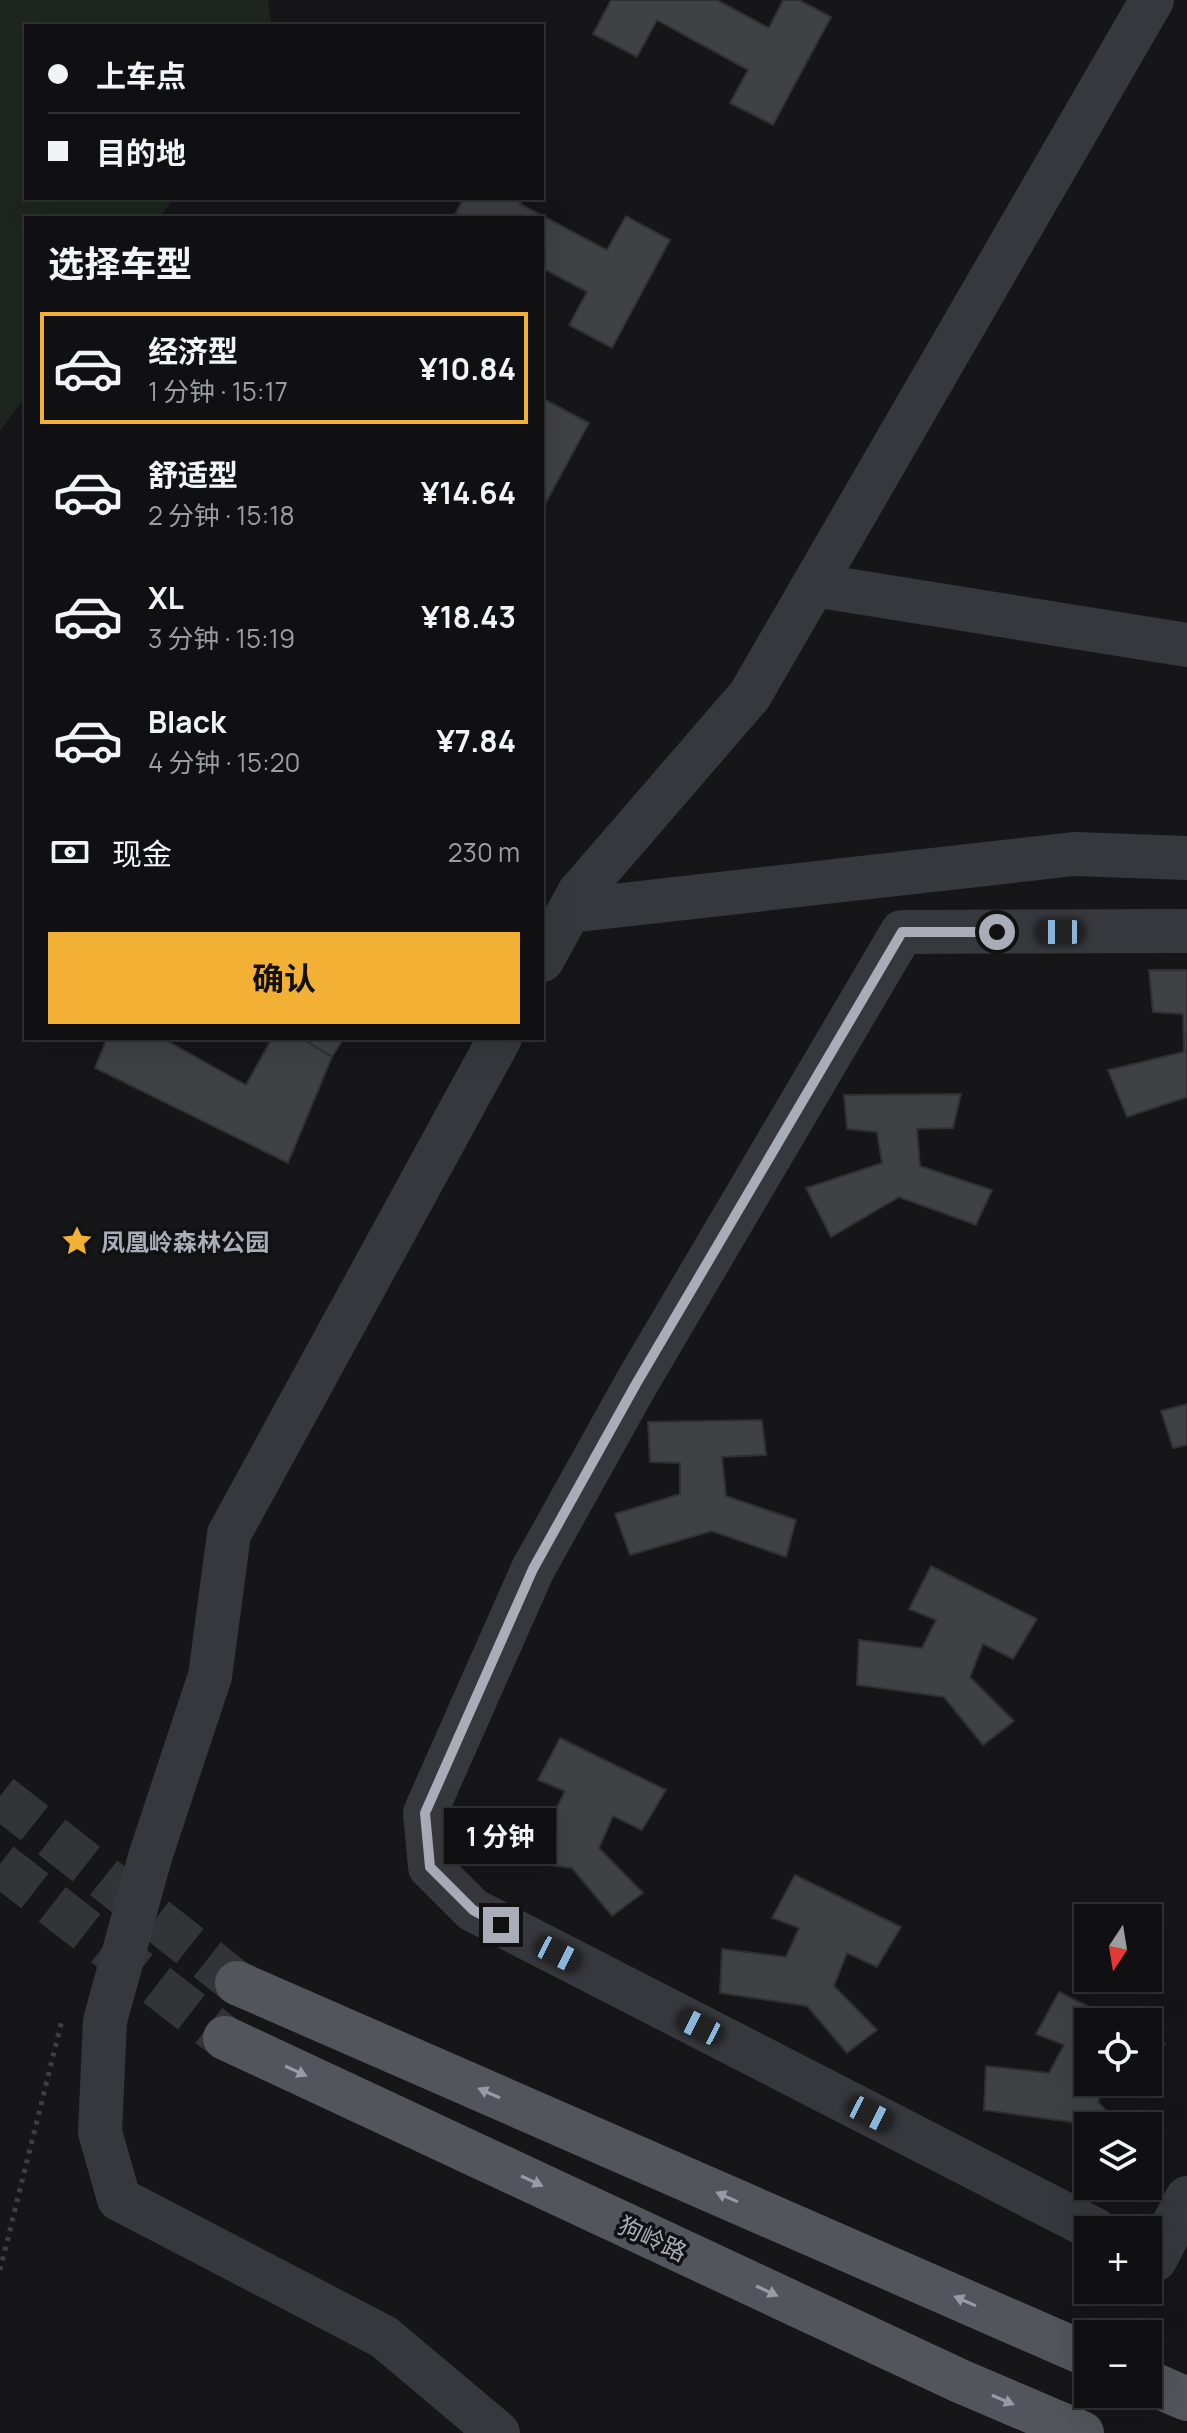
<!DOCTYPE html>
<html lang="zh">
<head>
<meta charset="utf-8">
<style>
  :root { --surface:#101012; --page:#1e1e20; --text:#f1f3f6; --muted:#9c9d9f; --line:#303032; --accent:#f2b134 }
  body { margin:0; font-family:Manrope,"Noto Sans SC",sans-serif; background:var(--page); color:var(--text); height:100vh; display:flex; flex-direction:column; font-size:30px; white-space:nowrap }
  * { box-sizing:border-box; margin:0 }
  p { font-size:26px; color:var(--muted) }
  .icon { flex:none; width:44px; height:44px; fill:none; stroke:currentColor; stroke-width:2; stroke-linecap:round; stroke-linejoin:round }
  .map { position:relative; flex:1; overflow:hidden }
  .details { position:absolute; left:24px; top:216px; width:520px; height:824px; display:flex; flex-direction:column; background:var(--surface); border-radius:0px; box-shadow:0 8px 32px #0002,0 0 0 2px var(--line) }
  .details>* { flex:none }
  .guide { position:absolute; left:24px; top:24px; width:520px; height:176px; border-radius:0px; box-shadow:0 8px 32px #0002,0 0 0 2px var(--line); display:grid; align-content:center; height:176px; padding:0 24px; background:var(--surface) }
  .needle { width:52px; rotate:192deg }
  .tools { position:absolute; left:1074px; top:1904px; display:grid; gap:16px }
  .tools a { display:grid; place-items:center; width:88px; height:88px; border-radius:0px; background:var(--surface); box-shadow:0 8px 32px #0002,0 0 0 2px var(--line); font-size:40px }
  .end { position:absolute; width:36px; height:36px; margin:-18px; border:10px solid #a8adb8; background:#111; box-shadow:0 0 0 4px #111 }
  .from { border-radius:50% }
  .bubble { position:absolute; height:56px; border-radius:0px; background:var(--surface); box-shadow:0 8px 32px #0002,0 0 0 2px var(--line); font-size:26px; font-weight:700; line-height:56px; text-align:center }
  .car { position:absolute; width:24px; height:48px; margin:-24px -12px; border-radius:10px; box-shadow:0 0 6px 2px #0007; background:linear-gradient(#222 24%,#8ab4d8 0 40%,#222 0 76%,#8ab4d8 0 86%,#222 0) }
  .guide b { display:flex; align-items:center; gap:28px; height:76px; font-size:30px }
  .guide b+b { border-top:2px solid var(--line) }
  .guide i { width:20px; height:20px; background:var(--text) }
  ul { padding:0; list-style:none }
  li { display:flex; align-items:center; gap:24px; height:112px; margin:0 16px 12px; padding:0 8px; border:4px solid transparent; border-radius:0px }
  li div { flex:1 }
  li b { display:block; font-size:30px }
  li em { font-style:normal; font-weight:700 }
  li.on { border-color:var(--accent) }
  li>.icon { width:72px; height:72px; stroke-width:1.5 }
  h2 { padding:0 24px; font-size:36px; line-height:96px }
  .pay { display:flex; align-items:center; gap:20px; height:88px; padding:0 24px; font-size:30px }
  .pay p { margin-inline-start:auto }
  .action { display:flex; gap:16px; margin-top:auto; padding:16px 24px }
  .action a { flex:1; height:92px; border-radius:0px; background:var(--accent); color:#111; font-size:32px; font-weight:700; line-height:92px; text-align:center }
  .map>svg:first-child { display:block }
  .green { fill:#1e261f }
  .building { fill:#404145; stroke:#303034; stroke-width:2 }
  .lines { fill:none; stroke-linecap:round; stroke-linejoin:round }
  .major-tunnel { stroke:#333438; stroke-width:44; stroke-dasharray:44 22; stroke-linecap:butt }
  .path { stroke:#3d3f44; stroke-width:5; stroke-dasharray:4 6; stroke-linecap:butt }
  .minor { stroke:#37383d; stroke-width:44 }
  .major { stroke:#53555c; stroke-width:44 }
  .oneway { fill:#979ba6 }
  .route { stroke:#a8adb8; stroke-width:10 }
  .labels { text-anchor:middle; dominant-baseline:central; stroke-width:7; stroke-linejoin:round; paint-order:stroke }
  .poi-label { font-size:24px; font-weight:bold; fill:#a8adb8; stroke:#111113; text-anchor:start }
  .street-label { font-size:24px; fill:#a8adb8; stroke:#111113 }
</style>
</head>
<body>
<div class="map">
<svg width="1187" height="2433" viewBox="0 0 1187 2433">
  <rect width="100%" height="100%" fill="#161618"/>
  <path class="green" d="M0,0H268L272,26H26V198H174L159,218H26V396L0,431Z"/>
  <path class="building" d="M611,0H717L769,28L783,0H799L831,17L773,125L730,103L748,70L657,20L637,57L593,34Z
    M464,198H523L520,204L607,250L626,216L670,240L612,348L569,325L587,292L542,268V218H453Z
    M544,399L589,423L542,510V404Z
    M1149,970H1187V1097L1127,1117L1108,1070L1184,1052L1183,1014L1153,1012Z
    M107,1038H162L246,1085L272,1038H301L332,1057L288,1163L95,1068Z
    M301,1038H344L332,1057Z
    M961,1094L953,1128L917,1129L920,1166L992,1190L976,1225L899,1197L831,1237L806,1188L882,1163L877,1132L847,1129L844,1095Z
    M1187,1404V1445L1173,1448L1161,1411Z
    M762,1420L766,1455L722,1457L726,1496L796,1520L786,1557L712,1531L630,1555L615,1514L680,1494V1463L650,1462L648,1422Z
    M931,1566L1037,1619L1013,1659L983,1644L970,1677L1014,1721L983,1745L944,1697L857,1685L859,1640L922,1648L936,1620L909,1609Z
    M560,1738L666,1790L642,1830L613,1816L599,1848L643,1893L612,1916L572,1868L485,1856L487,1811L551,1819L565,1791L538,1780Z
    M795,1875L901,1927L877,1967L847,1953L834,1986L877,2030L847,2053L807,2006L720,1993L722,1949L786,1957L799,1928L772,1918Z
    M1059,1992L1120,2022H1088V2082H1106L1098,2102L1121,2126H1088V2143L1071,2122L984,2110L986,2066L1049,2073L1064,2045L1036,2034Z
    M1148,2036L1165,2044L1148,2072Z"/>
  <g class="lines">
    <path class="major-tunnel" d="M0,1796L237,1983
      M0,1864L225,2038"/>
    <path class="path" d="M0,2270L62,2020"/>
    <path class="minor" d="M814,585L1187,645
      M569,911L1074,854L1187,858
      M542,960L579,893L750,695L1152,0
      M1096,2230L473,1910L430,1867L425,1813L533,1569L636,1384L902,932L1187,931
      M1155,2260L1187,2198
      M498,2433L384,2337L119,2199L100,2132L105,2021L150,1857L210,1676L229,1534L500,1038"/>
    <path class="major" d="M237,1983L1088,2355
      M225,2038L960,2381L1082,2433
      M1148,2382L1187,2399"/>
  </g>
  <defs><path id="oneway-solid" d="M-6-.8H1V-3.2L6.5 0L1 3.2V.8H-6Z" transform="scale(2)"/></defs>
  <g class="oneway">
    <use href="#oneway-solid" transform="translate(296 2071) rotate(25)"/>
    <use href="#oneway-solid" transform="translate(489 2093) rotate(-156)"/>
    <use href="#oneway-solid" transform="translate(532 2181) rotate(25)"/>
    <use href="#oneway-solid" transform="translate(727 2197) rotate(-156)"/>
    <use href="#oneway-solid" transform="translate(767 2291) rotate(25)"/>
    <use href="#oneway-solid" transform="translate(965 2301) rotate(-156)"/>
    <use href="#oneway-solid" transform="translate(1003 2400) rotate(23)"/>
  </g>
  <g class="lines">
    <path class="route" d="M501,1925L473,1910L430,1867L425,1813L533,1569L636,1384L902,932H997"/>
  </g>
  <defs>
    <symbol id="sight-bare" viewBox="-9 -9 18 18"><path d="M0-6L1.8-2.2L6-1.7L2.9 1.2L3.7 5.4L0 3.3L-3.7 5.4L-2.9 1.2L-6-1.7L-1.8-2.2Z" fill="#f2b134" stroke="#111113" stroke-width="2.5" paint-order="stroke"/></symbol>
  </defs>
  <g fill-rule="evenodd">
    <use href="#sight-bare" x="55" y="1219" width="44" height="44"/>
  </g>
  <g class="labels">
    <g class="poi-label">
      <text x="101" y="1241">凤凰岭森林公园</text>
    </g>
    <g class="street-label">
      <text transform="translate(653 2238) rotate(25)">狗岭路</text>
    </g>
  </g>
</svg>
<div class="tools">
<a><svg class="needle" viewBox="-14 -14 28 28"><path d="M0-13l5 13h-10z" fill="#e53935"/><path d="M0 13l5-13h-10z" fill="#9c9d9f"/></svg></a>
<a><svg class="icon" aria-label="locate" viewBox="0 0 24 24"><circle cx="12" cy="12" r="6"/><path d="M12 2v4M12 18v4M2 12h4M18 12h4"/></svg></a>
<a><svg class="icon" aria-label="layers" viewBox="0 0 24 24"><path d="M12 4l9 5-9 5-9-5zM3 14l9 5 9-5"/></svg></a>
<a>+</a>
<a>−</a>
</div>
<i class="end from" style="left:997px;top:932px"></i>
<i class="end" style="left:501px;top:1925px"></i>
<div class="bubble" style="left:444px;top:1808px;width:112px">1 分钟</div>
<i class="car" style="left:1060px;top:932px;rotate:270deg"></i>
<i class="car" style="left:558px;top:1954px;rotate:117deg"></i>
<i class="car" style="left:700px;top:2027px;rotate:297deg"></i>
<i class="car" style="left:870px;top:2114px;rotate:117deg"></i>
<div class="guide">
<b><i class="from"></i>上车点</b>
<b><i></i>目的地</b>
</div>
<section class="details">
<h2>选择车型</h2>
<ul>
<li class="on"><svg class="icon" aria-label="car" viewBox="0 0 24 24"><path d="M5 17H2v-5l4-1 3-4h7l3 4 3 1v5h-3M9 17h6M6 11h13"/><circle cx="7" cy="17" r="2"/><circle cx="17" cy="17" r="2"/></svg><div><b>经济型</b><p>1 分钟 · 15:17</p></div><em>¥10.84</em></li>
<li><svg class="icon" aria-label="car" viewBox="0 0 24 24"><path d="M5 17H2v-5l4-1 3-4h7l3 4 3 1v5h-3M9 17h6M6 11h13"/><circle cx="7" cy="17" r="2"/><circle cx="17" cy="17" r="2"/></svg><div><b>舒适型</b><p>2 分钟 · 15:18</p></div><em>¥14.64</em></li>
<li><svg class="icon" aria-label="car" viewBox="0 0 24 24"><path d="M5 17H2v-5l4-1 3-4h7l3 4 3 1v5h-3M9 17h6M6 11h13"/><circle cx="7" cy="17" r="2"/><circle cx="17" cy="17" r="2"/></svg><div><b>XL</b><p>3 分钟 · 15:19</p></div><em>¥18.43</em></li>
<li><svg class="icon" aria-label="car" viewBox="0 0 24 24"><path d="M5 17H2v-5l4-1 3-4h7l3 4 3 1v5h-3M9 17h6M6 11h13"/><circle cx="7" cy="17" r="2"/><circle cx="17" cy="17" r="2"/></svg><div><b>Black</b><p>4 分钟 · 15:20</p></div><em>¥7.84</em></li>
</ul>
<div class="pay"><svg class="icon" aria-label="cash" viewBox="0 0 24 24"><path d="M3 7h18v10H3z"/><circle cx="12" cy="12" r="2"/></svg>现金<p>230 m</p></div>
<div class="action"><a>确认</a></div>
</section>
</div>
</body>
</html>
